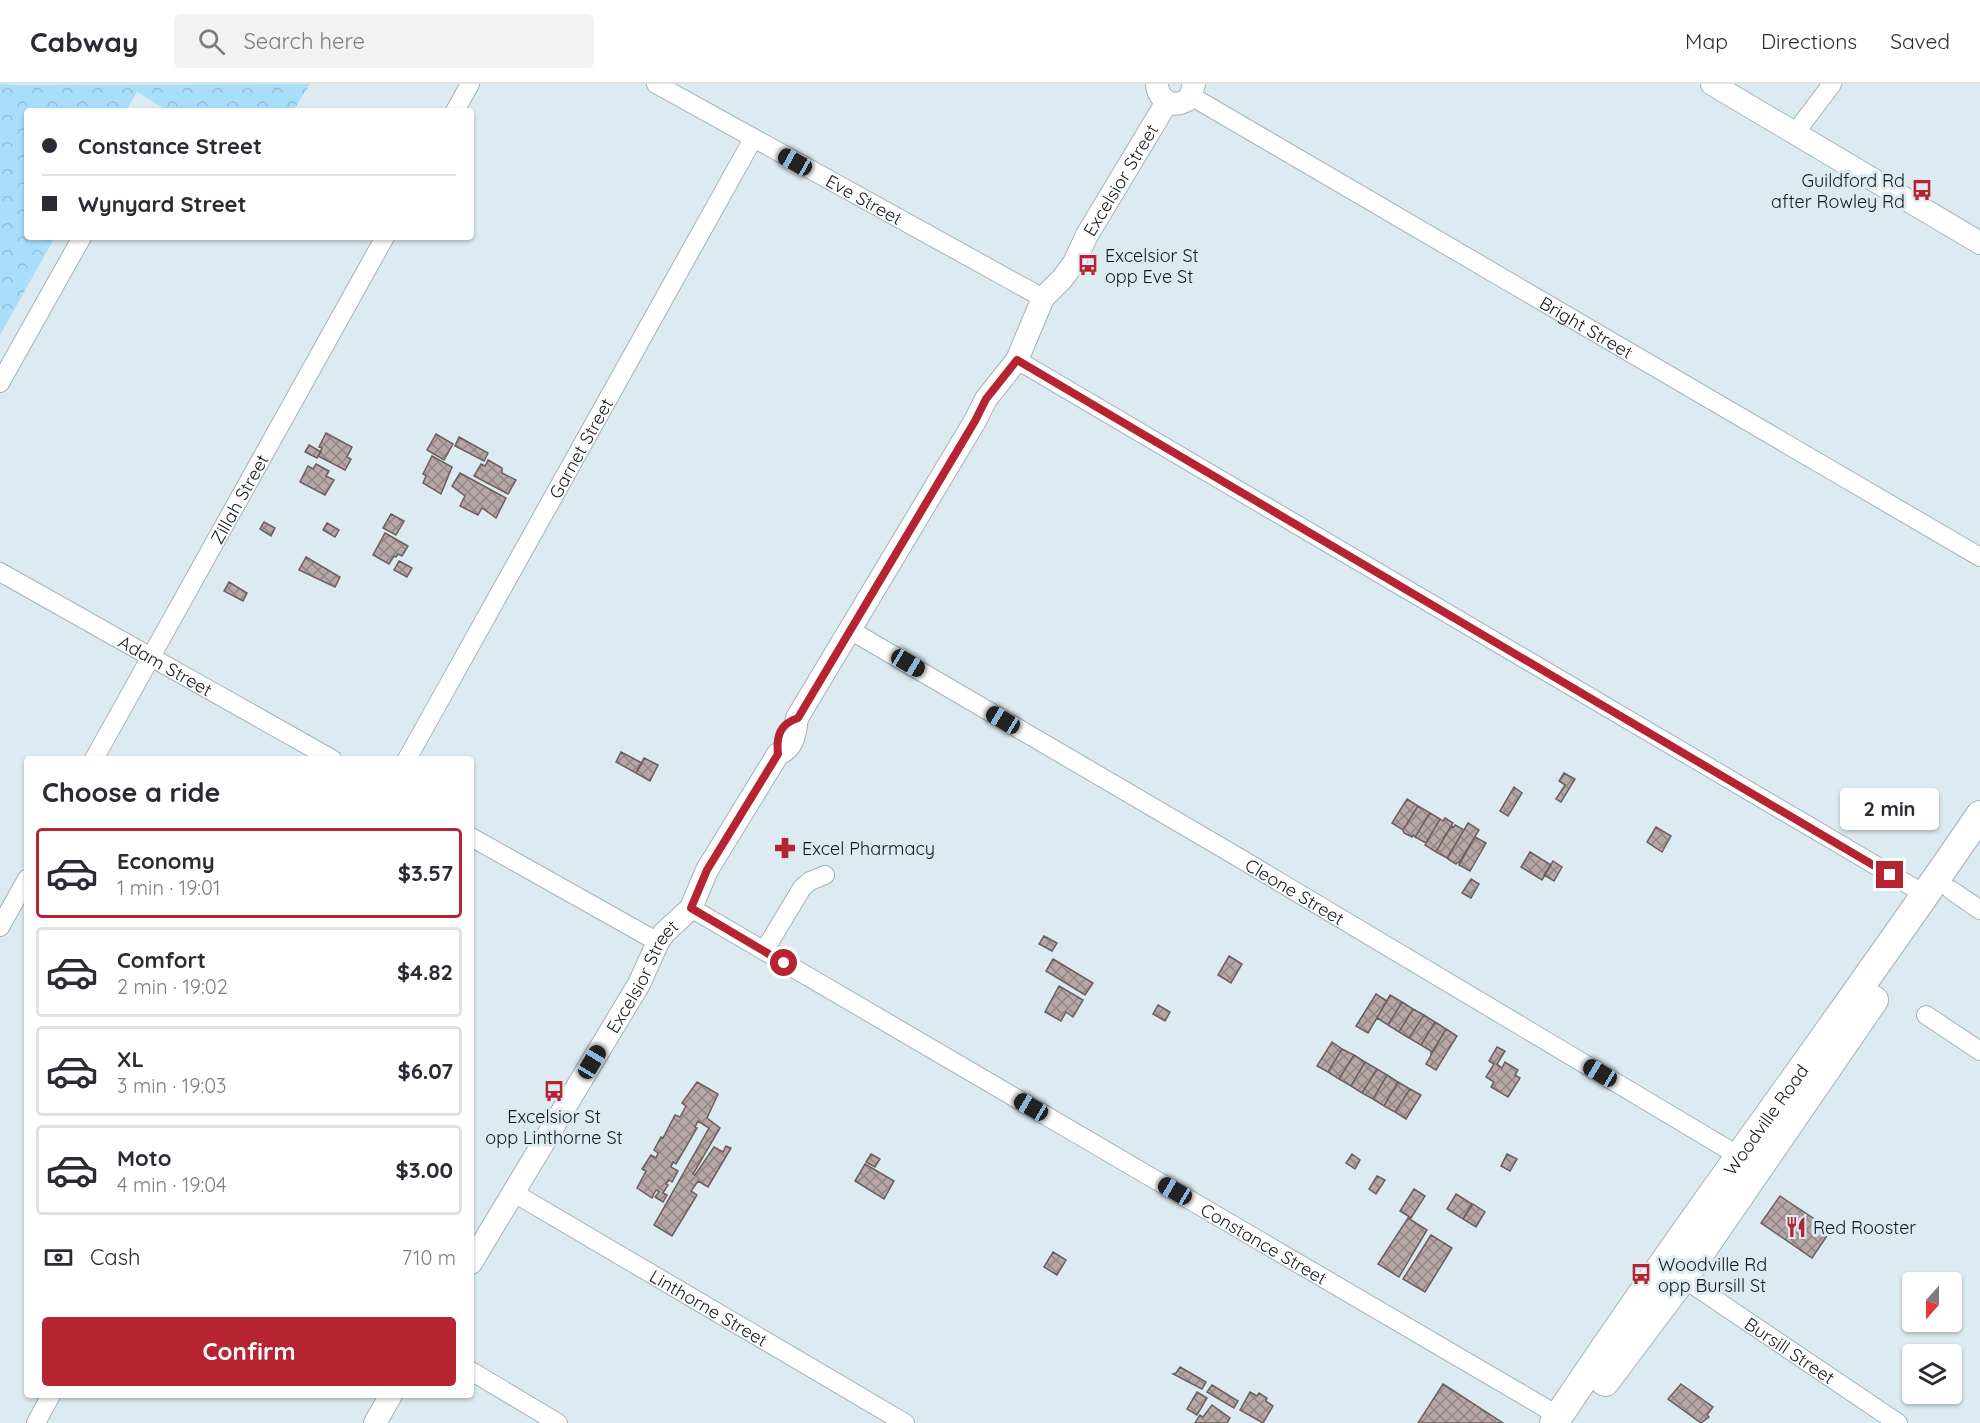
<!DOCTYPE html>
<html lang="en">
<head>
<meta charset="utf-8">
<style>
  :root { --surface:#fff; --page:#f2f2f3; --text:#2b2b33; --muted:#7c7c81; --line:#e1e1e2; --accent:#b62432 }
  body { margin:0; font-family:Quicksand,sans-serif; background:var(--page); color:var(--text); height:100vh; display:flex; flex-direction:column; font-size:22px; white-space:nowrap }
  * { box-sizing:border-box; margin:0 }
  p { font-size:20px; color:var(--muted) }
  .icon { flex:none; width:33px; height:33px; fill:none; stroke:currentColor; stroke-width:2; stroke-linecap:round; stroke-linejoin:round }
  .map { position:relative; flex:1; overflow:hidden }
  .drawer { position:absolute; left:24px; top:672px; width:450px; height:642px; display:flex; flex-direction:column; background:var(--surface); border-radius:6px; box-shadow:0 2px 4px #0004 }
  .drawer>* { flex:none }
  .hud { position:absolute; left:24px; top:24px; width:450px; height:132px; border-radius:6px; box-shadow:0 2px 4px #0004; display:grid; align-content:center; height:132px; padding:0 18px; background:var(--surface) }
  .needle { width:39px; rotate:201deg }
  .controls { position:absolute; left:1902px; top:1188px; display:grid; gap:12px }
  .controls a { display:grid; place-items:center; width:60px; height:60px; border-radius:6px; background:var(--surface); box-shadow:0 2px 4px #0004; font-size:30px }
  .end { position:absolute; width:27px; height:27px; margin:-14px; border:8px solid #b62432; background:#fff; box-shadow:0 0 0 3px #fff }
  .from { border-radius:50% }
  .bubble { position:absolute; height:42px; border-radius:6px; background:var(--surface); box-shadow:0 2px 4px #0004; font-size:20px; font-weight:800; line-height:42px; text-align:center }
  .car { position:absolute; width:18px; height:36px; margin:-18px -9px; border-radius:8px; box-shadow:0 0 4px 2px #0007; background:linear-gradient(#222 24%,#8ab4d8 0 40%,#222 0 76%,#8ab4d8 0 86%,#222 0) }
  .hud b { display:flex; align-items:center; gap:21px; height:57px; font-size:22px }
  .hud b+b { border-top:2px solid var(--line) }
  .hud i { width:15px; height:15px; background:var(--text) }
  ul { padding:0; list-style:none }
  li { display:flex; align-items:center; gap:18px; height:90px; margin:0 12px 9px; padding:0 6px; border:3px solid var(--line); border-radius:6px }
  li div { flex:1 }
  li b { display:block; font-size:22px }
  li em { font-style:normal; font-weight:800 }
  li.on { border-color:var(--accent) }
  li>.icon { width:54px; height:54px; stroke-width:1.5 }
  h2 { padding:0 18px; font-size:27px; line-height:72px }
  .pay { display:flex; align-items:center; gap:15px; height:66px; padding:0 18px; font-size:22px }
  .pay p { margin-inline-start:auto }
  .primary-button { display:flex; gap:12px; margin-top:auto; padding:12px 18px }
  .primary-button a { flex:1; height:69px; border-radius:6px; background:var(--accent); color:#fff; font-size:24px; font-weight:800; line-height:69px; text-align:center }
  header { display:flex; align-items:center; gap:36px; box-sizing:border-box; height:84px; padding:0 30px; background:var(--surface); border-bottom:2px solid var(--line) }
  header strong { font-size:28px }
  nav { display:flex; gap:33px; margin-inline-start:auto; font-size:21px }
  .search { width:420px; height:54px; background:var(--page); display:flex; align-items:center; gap:15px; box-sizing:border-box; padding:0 21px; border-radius:6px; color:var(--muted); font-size:22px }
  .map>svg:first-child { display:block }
  .park { fill:url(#park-crowns) }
  .building { fill:url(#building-cross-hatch); stroke:#6d5f5e; stroke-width:1.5 }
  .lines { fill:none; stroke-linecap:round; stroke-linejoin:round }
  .minor-casing { stroke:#a4b2b9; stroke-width:20 }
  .tertiary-casing { stroke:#a4b2b9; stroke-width:24 }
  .primary-casing { stroke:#a4b2b9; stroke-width:30 }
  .minor { stroke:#fff; stroke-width:18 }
  .tertiary { stroke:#fff; stroke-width:22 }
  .primary { stroke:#fff; stroke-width:28 }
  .route { stroke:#b62432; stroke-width:8 }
  .labels { text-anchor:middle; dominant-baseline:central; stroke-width:6; stroke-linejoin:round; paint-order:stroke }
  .street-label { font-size:18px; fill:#13181a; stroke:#dceaf1 }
  .poi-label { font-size:18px; fill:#13181a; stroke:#dceaf1; text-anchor:start }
</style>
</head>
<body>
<header>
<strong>Cabway</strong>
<div class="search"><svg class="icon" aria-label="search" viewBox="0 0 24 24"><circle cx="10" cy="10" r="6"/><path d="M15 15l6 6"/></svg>Search here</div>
<nav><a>Map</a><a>Directions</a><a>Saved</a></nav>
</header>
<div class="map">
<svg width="1980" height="1339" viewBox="0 0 1980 1339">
  <defs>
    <pattern id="park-crowns" width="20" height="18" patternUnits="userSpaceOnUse" patternTransform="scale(1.5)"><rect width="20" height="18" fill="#a9defa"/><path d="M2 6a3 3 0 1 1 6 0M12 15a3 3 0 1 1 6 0" fill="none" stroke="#91bed6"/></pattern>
    <pattern id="building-cross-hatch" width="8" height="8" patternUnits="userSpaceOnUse" patternTransform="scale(1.5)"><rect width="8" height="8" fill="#b6a6a5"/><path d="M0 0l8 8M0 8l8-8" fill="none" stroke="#938686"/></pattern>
  </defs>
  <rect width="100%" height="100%" fill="#dceaf1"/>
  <path class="park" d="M0,0L20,1L310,0L293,27H168L137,8L126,27H27V153H55L0,251Z"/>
  <path class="building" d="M326,349L352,363L347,373L351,375L345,386L318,372L322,364L319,363Z
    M436,350L453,360L444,376L427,366Z
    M459,353L488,369L484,377L455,362Z
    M309,361L321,368L317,374L305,368Z
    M432,372L452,383L441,410L423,399L426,392L423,390Z
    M488,376L502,384V389L516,396L508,410L474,392L481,380L485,382Z
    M316,380L329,387L326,392L334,396L325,411L300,398L308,382L313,385Z
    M460,389L506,414L496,434L482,424L478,431L460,422L465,412L452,402Z
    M391,430L404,437L396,451L383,444Z
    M264,438L275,444L271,452L260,445Z
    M327,439L339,446L335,453L323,446Z
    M385,449L408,462L402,472L398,470L396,473L394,472L389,480L373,471Z
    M306,473L340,493L335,503L299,486Z
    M399,477L412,484L407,493L394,486Z
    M229,498L247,509L243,517L224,507Z
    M621,668L642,679L636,689L616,678Z
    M644,674L658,681L650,697L636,689Z
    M1564,689L1575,695L1561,718L1556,715L1565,701L1559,697Z
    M1514,703L1522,709L1508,732L1500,727Z
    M1407,715L1418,722L1403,746L1392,739Z
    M1418,722L1430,729L1415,753L1413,751L1412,753L1404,749L1403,746Z
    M1430,729L1440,735L1426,759L1415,753Z
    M1445,734L1453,739L1436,768L1425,761L1440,735L1443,737Z
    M1468,739L1479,746L1459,779L1458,778L1456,780L1448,775V773Z
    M1455,741L1464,746L1447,774L1436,768L1451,742L1454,743Z
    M1656,743L1671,752L1662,768L1647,758Z
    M1475,753L1486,759L1470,787L1459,781Z
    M1530,768L1551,781L1542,796L1521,783Z
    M1553,777L1562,783L1554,797L1544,791Z
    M1471,795L1479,800L1471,814L1462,809Z
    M1044,852L1057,859L1052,867L1039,860Z
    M1229,872L1242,880L1231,899L1218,891Z
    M1053,875L1093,899L1085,911L1046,887Z
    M1059,902L1083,916L1073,933L1066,928L1061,937L1045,928Z
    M1376,910L1387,917L1368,949L1356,942Z
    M1390,911L1402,918L1388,941L1377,934Z
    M1402,918L1413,925L1399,948L1388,941Z
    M1158,921L1170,928L1165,937L1153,930Z
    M1413,925L1424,931L1409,954L1399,948Z
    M1424,931L1435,938L1421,961L1409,954Z
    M1435,938L1446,945L1431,970V967L1421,961Z
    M1446,945L1457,952L1436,986L1426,980Z
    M1332,958L1342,965L1328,988L1317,982Z
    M1497,963L1505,967L1497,980L1502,984L1505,978L1518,986L1515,991L1520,994L1508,1013L1491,1003L1494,998L1486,993L1494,980L1489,977Z
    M1342,965L1354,971L1339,995L1328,988Z
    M1354,971L1365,978L1351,1002L1339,995Z
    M1365,978L1377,985L1362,1009L1351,1002Z
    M1377,985L1387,991L1373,1015L1362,1009Z
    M1387,991L1398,998L1384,1022L1373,1015Z
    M697,998L718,1010L707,1034L720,1044L693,1090L695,1091L714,1063L723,1068L726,1062L731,1064L708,1103L698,1097L691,1107L697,1111L672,1152L654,1141L709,1044L698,1037L695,1043L697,1044L676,1080L673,1078L671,1083L678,1087L672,1098L669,1096L666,1100L668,1101L663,1109L667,1111L663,1118L655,1113L659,1108L656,1106L652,1114L637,1104L646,1087L642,1085L651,1071L656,1074L658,1069L654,1066L661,1053L663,1054L675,1031L680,1033L686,1022L682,1019Z
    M1398,998L1410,1005L1395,1028L1384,1022Z
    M1410,1005L1421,1011L1406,1035L1395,1028Z
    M871,1070L880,1075L875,1083L866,1078Z
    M1352,1070L1360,1076L1355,1085L1346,1079Z
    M1507,1070L1517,1075L1510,1087L1501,1082Z
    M865,1080L894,1097L884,1115L855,1097Z
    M1377,1092L1385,1096L1376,1110L1369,1105Z
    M1414,1105L1425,1112L1411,1134L1400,1127Z
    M1456,1110L1472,1120L1463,1135L1447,1125Z
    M1780,1112L1831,1146L1812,1174L1761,1139Z
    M1473,1120L1485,1128L1476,1143L1463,1135Z
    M1408,1134L1427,1146L1399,1193L1378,1180Z
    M1431,1151L1452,1164L1425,1208L1403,1195Z
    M1053,1168L1066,1176L1057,1191L1044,1183Z
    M1180,1283L1206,1298L1202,1305L1173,1290L1176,1289Z
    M1443,1300L1503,1339H1418Z
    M1681,1300L1713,1323L1707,1331L1709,1333L1701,1339L1668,1315Z
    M1212,1301L1238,1317L1234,1324L1207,1308Z
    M1197,1308L1207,1314L1197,1331L1187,1325Z
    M1250,1308L1257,1312L1259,1309L1267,1314L1266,1317L1273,1322L1263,1339L1240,1326Z
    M1212,1321L1230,1334L1227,1339H1195L1200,1331L1203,1333Z"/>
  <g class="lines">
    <defs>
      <g id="minor">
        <path id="s1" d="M656,0L1043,214"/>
        <path id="s2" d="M1191,12L1980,473"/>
        <path d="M455,27L470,0"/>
        <path d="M1795,49L1832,0"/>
        <path d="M1017,276L1926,811"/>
        <path d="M0,299L82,153"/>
        <path id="s3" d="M0,488L332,675"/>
        <path id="s4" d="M850,546L1236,772L1739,1072"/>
        <path id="s5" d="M94,675L385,153"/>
        <path id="s6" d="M407,675L753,55"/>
        <path d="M471,753L658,858"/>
        <path d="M1951,806L1980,826"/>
        <path id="s7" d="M691,824L1559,1332"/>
        <path d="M0,843L27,795"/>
        <path d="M764,867L802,804L810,797L825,791"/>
        <path d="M1926,931L1980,967"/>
        <path id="s8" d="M514,1109L905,1339"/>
        <path id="s9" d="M1683,1194L1898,1339"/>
        <path d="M471,1287L558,1339"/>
        <path d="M36,1339L51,1311"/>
      </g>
      <g id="tertiary">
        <path d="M1157,0C1158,18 1175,26 1190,14L1194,0"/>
        <path d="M1712,0L1980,159"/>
        <path id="s10" d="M471,1179L639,900L658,858L664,849L691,824L707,786L778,670C794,664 795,649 797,634L975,337L986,315L1017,276L1043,214L1062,195L1074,179L1087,151L1167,18"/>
        <path d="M375,1339L391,1311"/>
      </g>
      <g id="primary">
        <path d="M1605,1298L1683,1194L1874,916"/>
        <path id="s11" d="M1554,1339C1691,1133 1841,936 1980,731"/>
      </g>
    </defs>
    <use href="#minor" class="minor-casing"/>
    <use href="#tertiary" class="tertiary-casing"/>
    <use href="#primary" class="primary-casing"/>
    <use href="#minor" class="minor"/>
    <use href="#tertiary" class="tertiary"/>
    <use href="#primary" class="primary"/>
  </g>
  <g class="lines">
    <path class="route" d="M784,879L691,824L707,786L778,670C776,652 780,640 798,634L975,337L986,315L1017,276L1890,791"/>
  </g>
  <defs>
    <symbol id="bus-bare" viewBox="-9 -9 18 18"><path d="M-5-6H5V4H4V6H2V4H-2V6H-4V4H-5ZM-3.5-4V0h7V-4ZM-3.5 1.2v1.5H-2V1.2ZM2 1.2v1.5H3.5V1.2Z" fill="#b62432" stroke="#dceaf1" stroke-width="2.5" paint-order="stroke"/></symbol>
    <symbol id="pharmacy-bare" viewBox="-9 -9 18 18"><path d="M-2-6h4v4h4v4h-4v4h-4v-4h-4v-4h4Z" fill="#b62432" stroke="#dceaf1" stroke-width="2.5" paint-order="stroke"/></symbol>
    <symbol id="restaurant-bare" viewBox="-9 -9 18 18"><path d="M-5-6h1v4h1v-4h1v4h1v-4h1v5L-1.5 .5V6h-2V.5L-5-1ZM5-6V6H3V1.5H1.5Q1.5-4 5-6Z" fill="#b62432" stroke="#dceaf1" stroke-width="2.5" paint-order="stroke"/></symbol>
  </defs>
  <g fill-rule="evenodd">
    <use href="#bus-bare" x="1907" y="91" width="30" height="30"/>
    <use href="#bus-bare" x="1073" y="166" width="30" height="30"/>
    <use href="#pharmacy-bare" x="770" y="749" width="30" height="30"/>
    <use href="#bus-bare" x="539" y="992" width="30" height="30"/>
    <use href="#restaurant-bare" x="1781" y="1128" width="30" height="30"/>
    <use href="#bus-bare" x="1626" y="1175" width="30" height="30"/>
  </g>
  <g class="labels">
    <g class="street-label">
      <text stroke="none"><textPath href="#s10" startOffset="1270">Excelsior Street</textPath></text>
      <text stroke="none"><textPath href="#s1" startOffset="238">Eve Street</textPath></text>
      <text stroke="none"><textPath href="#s2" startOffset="458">Bright Street</textPath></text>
      <text stroke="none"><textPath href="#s6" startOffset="356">Garnet Street</textPath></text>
      <text stroke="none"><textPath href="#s5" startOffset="298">Zillah Street</textPath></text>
      <text stroke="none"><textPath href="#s3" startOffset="190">Adam Street</textPath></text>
      <text stroke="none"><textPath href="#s4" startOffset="516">Cleone Street</textPath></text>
      <text stroke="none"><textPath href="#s10" startOffset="334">Excelsior Street</textPath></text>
      <text stroke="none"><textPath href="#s11" startOffset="370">Woodville Road</textPath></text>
      <text stroke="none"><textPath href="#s7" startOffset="664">Constance Street</textPath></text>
      <text stroke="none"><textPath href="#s8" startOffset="226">Linthorne Street</textPath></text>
      <text stroke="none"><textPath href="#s9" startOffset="129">Bursill Street</textPath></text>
    </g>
    <g class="poi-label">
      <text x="1905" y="96" text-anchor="end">Guildford Rd<tspan x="1905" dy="21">after Rowley Rd</tspan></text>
      <text x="1105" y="171">Excelsior St<tspan x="1105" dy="21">opp Eve St</tspan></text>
      <text x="802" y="764">Excel Pharmacy</text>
      <text x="554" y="1032" text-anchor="middle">Excelsior St<tspan x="554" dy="21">opp Linthorne St</tspan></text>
      <text x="1813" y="1143">Red Rooster</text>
      <text x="1658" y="1180">Woodville Rd<tspan x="1658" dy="21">opp Bursill St</tspan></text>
    </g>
  </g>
</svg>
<div class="controls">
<a><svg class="needle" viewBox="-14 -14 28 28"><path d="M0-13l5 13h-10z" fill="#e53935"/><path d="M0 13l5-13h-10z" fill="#7c7c81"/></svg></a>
<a><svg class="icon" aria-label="layers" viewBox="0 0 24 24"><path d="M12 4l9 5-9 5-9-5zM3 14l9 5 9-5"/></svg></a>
</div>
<i class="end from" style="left:784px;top:879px"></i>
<i class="end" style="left:1890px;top:791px"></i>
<div class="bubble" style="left:1840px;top:704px;width:99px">2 min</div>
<i class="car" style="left:795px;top:78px;rotate:299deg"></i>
<i class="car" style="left:908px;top:579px;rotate:121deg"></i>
<i class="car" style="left:1003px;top:636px;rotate:301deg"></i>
<i class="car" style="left:592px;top:978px;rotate:31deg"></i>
<i class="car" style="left:1600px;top:989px;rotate:301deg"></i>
<i class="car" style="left:1031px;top:1023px;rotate:300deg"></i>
<i class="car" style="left:1175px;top:1107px;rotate:300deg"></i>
<div class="hud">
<b><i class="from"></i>Constance Street</b>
<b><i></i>Wynyard Street</b>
</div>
<section class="drawer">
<h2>Choose a ride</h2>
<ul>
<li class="on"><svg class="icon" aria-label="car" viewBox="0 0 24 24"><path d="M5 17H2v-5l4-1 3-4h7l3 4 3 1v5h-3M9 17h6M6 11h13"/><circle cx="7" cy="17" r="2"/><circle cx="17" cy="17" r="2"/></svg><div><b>Economy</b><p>1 min · 19:01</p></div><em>$3.57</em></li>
<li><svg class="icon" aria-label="car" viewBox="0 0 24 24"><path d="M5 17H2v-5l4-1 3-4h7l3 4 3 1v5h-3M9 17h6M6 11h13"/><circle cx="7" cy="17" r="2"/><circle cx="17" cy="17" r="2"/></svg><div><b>Comfort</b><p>2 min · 19:02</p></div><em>$4.82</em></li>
<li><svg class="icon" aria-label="car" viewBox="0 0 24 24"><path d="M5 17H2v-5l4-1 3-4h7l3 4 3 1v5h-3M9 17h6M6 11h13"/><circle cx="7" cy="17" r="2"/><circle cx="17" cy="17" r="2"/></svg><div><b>XL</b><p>3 min · 19:03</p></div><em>$6.07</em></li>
<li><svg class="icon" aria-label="car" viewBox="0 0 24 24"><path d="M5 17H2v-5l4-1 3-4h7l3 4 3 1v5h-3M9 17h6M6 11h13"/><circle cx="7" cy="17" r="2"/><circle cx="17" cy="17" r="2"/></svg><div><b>Moto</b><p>4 min · 19:04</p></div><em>$3.00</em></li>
</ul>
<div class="pay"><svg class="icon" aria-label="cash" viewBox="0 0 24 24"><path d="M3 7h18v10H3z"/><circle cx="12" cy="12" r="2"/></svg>Cash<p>710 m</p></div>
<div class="primary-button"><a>Confirm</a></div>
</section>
</div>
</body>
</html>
